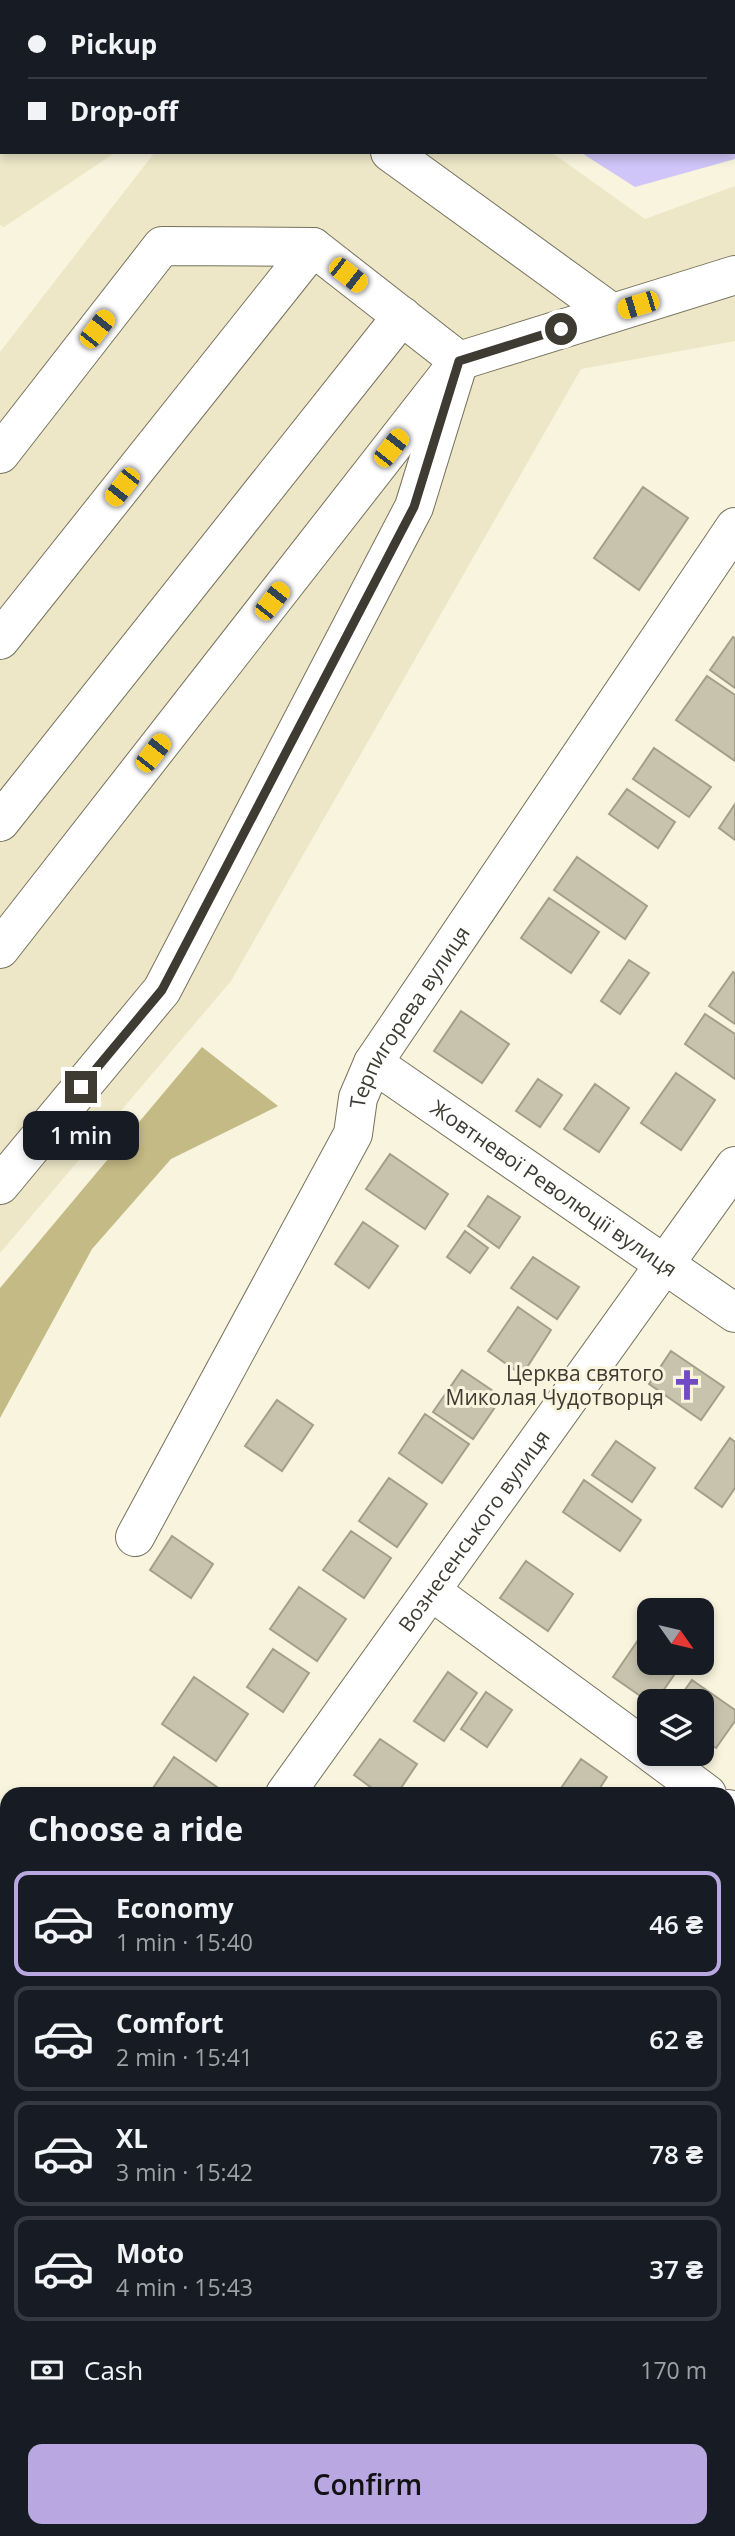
<!DOCTYPE html>
<html lang="en">
<head>
<meta charset="utf-8">
<style>
  :root { --surface:#171b24; --page:#242831; --text:#f1f3f6; --muted:#9ea1a6; --line:#363941; --accent:#b8a7e0 }
  body { margin:0; font-family:"Open Sans",sans-serif; background:var(--page); color:var(--text); height:100vh; display:flex; flex-direction:column; font-size:26px; white-space:nowrap }
  * { box-sizing:border-box; margin:0 }
  p { font-size:23px; color:var(--muted) }
  .icon { flex:none; width:38px; height:38px; fill:none; stroke:currentColor; stroke-width:2; stroke-linecap:round; stroke-linejoin:round }
  .map { position:relative; flex:1; overflow:hidden }
  .details { position:absolute; left:0px; top:1787px; width:735px; height:751px; display:flex; flex-direction:column; background:var(--surface); border-radius:21px 21px 0 0; box-shadow:0 4px 10px #0003 }
  .details>* { flex:none }
  .hud { position:absolute; left:0px; top:0px; width:735px; height:154px; box-shadow:0 4px 10px #0003; display:grid; align-content:center; height:154px; padding:0 28px; background:var(--surface) }
  .needle { width:46px; rotate:124deg }
  .tools { position:absolute; left:637px; top:1598px; display:grid; gap:14px }
  .tools a { display:grid; place-items:center; width:77px; height:77px; border-radius:14px; background:var(--surface); box-shadow:0 4px 10px #0003; font-size:35px }
  .end { position:absolute; width:32px; height:32px; margin:-16px; border:9px solid #3d3b32; background:#fff; box-shadow:0 0 0 4px #fff }
  .from { border-radius:50% }
  .bubble { position:absolute; height:49px; border-radius:14px; background:var(--surface); box-shadow:0 4px 10px #0003; font-size:23px; font-weight:600; line-height:49px; text-align:center }
  .car { position:absolute; width:21px; height:42px; margin:-21px -10px; border-radius:9px; box-shadow:0 0 5px 2px #0007; background:linear-gradient(#f5c518 24%,#345 0 40%,#f5c518 0 76%,#345 0 86%,#f5c518 0) }
  .hud b { display:flex; align-items:center; gap:24px; height:66px; font-size:26px }
  .hud b+b { border-top:2px solid var(--line) }
  .hud i { width:18px; height:18px; background:var(--text) }
  ul { padding:0; list-style:none }
  li { display:flex; align-items:center; gap:21px; height:105px; margin:0 14px 10px; padding:0 14px; border:4px solid var(--line); border-radius:14px }
  li div { flex:1 }
  li b { display:block; font-size:26px }
  li em { font-style:normal; font-weight:600 }
  li.on { border-color:var(--accent) }
  li>.icon { width:63px; height:63px; stroke-width:1.5 }
  h2 { padding:0 28px; font-size:32px; line-height:84px }
  .pay { display:flex; align-items:center; gap:18px; height:77px; padding:0 28px; font-size:26px }
  .pay p { margin-inline-start:auto }
  .action { display:flex; gap:14px; margin-top:auto; padding:14px 28px }
  .action a { flex:1; height:80px; border-radius:14px; background:var(--accent); color:#111; font-size:28px; font-weight:600; line-height:80px; text-align:center }
  .map>svg:first-child { display:block }
  .built { fill:#ede7c8 }
  .forest { fill:#c4ba85 }
  .water { fill:#cfc5f8 }
  .building { fill:#c7c3ad; stroke:#a3a08a; stroke-width:2 }
  .lines { fill:none; stroke-linecap:round; stroke-linejoin:round }
  .minor-casing { stroke:#76725d; stroke-width:40 }
  .minor { stroke:#fff; stroke-width:38 }
  .route { stroke:#3d3b32; stroke-width:9 }
  .labels { text-anchor:middle; dominant-baseline:central; stroke-width:6; stroke-linejoin:round; paint-order:stroke }
  .street-label { font-size:21px; fill:#3d3b32; stroke:#f8f4dd }
  .poi-label { font-size:21px; fill:#3d3b32; stroke:#f8f4dd; text-anchor:end }
</style>
</head>
<body>
<div class="map">
<svg width="735" height="2536" viewBox="0 0 735 2536">
  <rect width="100%" height="100%" fill="#f8f4dd"/>
  <path class="built" d="M0,0H292L2,2V152H116L4,227L0,225Z
    M155,152H551L645,219L735,186V341L581,369L231,981L0,1253V352Z"/>
  <path class="forest" d="M202,1047L278,1106L171,1159L92,1249L0,1418V1288Z"/>
  <path class="water" d="M473,0H735V159L635,187L580,152H733V2H469Z"/>
  <path class="building" d="M0,0L57,2H2L0,153Z
    M643,487L688,518L639,590L594,558Z
    M733,637L735,638V688L710,670Z
    M707,676L735,695V761L676,720Z
    M654,748L711,787L689,817L633,779Z
    M627,789L675,822L658,848L609,814Z
    M735,804V840L719,828Z
    M577,857L647,906L625,939L554,890Z
    M549,898L599,932L571,973L521,938Z
    M629,960L649,973L620,1014L601,1001Z
    M733,972L735,974V1024L709,1006Z
    M461,1011L509,1044L482,1083L434,1051Z
    M705,1014L735,1034V1079L685,1044Z
    M676,1073L715,1100L681,1150L641,1123Z
    M538,1079L562,1095L540,1127L516,1111Z
    M595,1084L629,1108L599,1152L564,1129Z
    M390,1154L448,1194L425,1229L366,1189Z
    M488,1196L520,1217L499,1248L468,1226Z
    M363,1222L398,1246L369,1288L335,1264Z
    M465,1231L488,1248L470,1273L447,1257Z
    M533,1257L579,1287L557,1319L511,1288Z
    M518,1307L551,1330L522,1375L488,1351Z
    M671,1351L724,1387L701,1420L649,1384Z
    M462,1370L502,1397L473,1439L433,1412Z
    M277,1400L313,1425L282,1471L245,1446Z
    M425,1414L469,1444L442,1483L399,1453Z
    M730,1438L735,1442V1488L722,1507L695,1488Z
    M616,1441L655,1468L632,1502L592,1475Z
    M389,1478L427,1504L397,1547L359,1521Z
    M584,1480L641,1520L620,1551L563,1512Z
    M351,1531L391,1558L364,1598L323,1570Z
    M172,1536L213,1564L191,1598L150,1570Z
    M526,1561L573,1594L548,1631L500,1598Z
    M299,1587L346,1619L317,1661L270,1629Z
    M649,1624V1662H683L656,1701L649,1702L613,1677Z
    M273,1649L309,1673L283,1712L247,1687Z
    M448,1672L477,1693L444,1741L414,1721Z
    M194,1677L248,1714L216,1761L162,1724Z
    M692,1680L735,1710V1721L716,1748L702,1739V1701H677Z
    M486,1692L512,1710L487,1747L461,1729Z
    M380,1739L417,1764L397,1794H380L354,1775Z
    M174,1757L227,1794H149Z
    M581,1759L607,1777L596,1794H557Z
    M732,1874L735,1876L734,1933L728,1929V1879Z
    M0,1988L7,1993V2064L0,2059Z
    M728,2183L735,2188V2228L728,2238Z
    M7,2267V2291L0,2286V2278Z
    M729,2404L735,2408V2471L728,2466Z
    M735,2523V2536H726Z
    M31,2530H62L58,2536H28Z
    M182,2530H204L213,2536H178Z
    M368,2530H437L438,2531L434,2536H365Z
    M539,2530H557L553,2536H535Z"/>
  <g class="lines">
    <defs>
      <g id="minor">
        <path d="M390,152L612,313"/>
        <path d="M0,454L162,246L313,247L459,361L414,507L162,990L0,1185"/>
        <path d="M0,640L313,247"/>
        <path d="M0,822L402,316"/>
        <path d="M0,949L459,361L735,275"/>
        <path id="s1" d="M373,1063L735,1313"/>
        <path id="s2" d="M135,1537L353,1134L358,1098L373,1063L735,527"/>
        <path d="M431,1591L649,1751"/>
        <path d="M653,1754L707,1794"/>
        <path id="s3" d="M285,1794L735,1166"/>
        <path d="M728,1809L735,1814"/>
        <path d="M0,2187L7,2177"/>
        <path d="M728,2319L735,2324"/>
        <path d="M0,2323L7,2328"/>
        <path d="M284,2530L292,2536"/>
      </g>
    </defs>
    <use href="#minor" class="minor-casing"/>
    <use href="#minor" class="minor"/>
  </g>
  <g class="lines">
    <path class="route" d="M81,1087L162,990L389,555L414,507L459,361L561,329"/>
  </g>
  <defs>
    <symbol id="church-bare" viewBox="-9 -9 18 18"><path d="M-1.2-6h2.4v3.5h3.3v2.4h-3.3V6h-2.4V-.1h-3.3v-2.4h3.3Z" fill="#724bc4" stroke="#f8f4dd" stroke-width="2.5" paint-order="stroke"/></symbol>
  </defs>
  <g fill-rule="evenodd">
    <use href="#church-bare" x="665" y="1363" width="44" height="44"/>
  </g>
  <g class="labels">
    <g class="street-label">
      <text stroke="none"><textPath href="#s2" startOffset="590">Терпигорева вулиця</textPath></text>
      <text stroke="none"><textPath href="#s1" startOffset="220">Жовтневої Революції вулиця</textPath></text>
      <text stroke="none"><textPath href="#s3" startOffset="324">Вознесенського вулиця</textPath></text>
    </g>
    <g class="poi-label">
      <text x="664" y="1373">Церква святого<tspan x="664" dy="24">Миколая Чудотворця</tspan></text>
    </g>
  </g>
</svg>
<div class="tools">
<a><svg class="needle" viewBox="-14 -14 28 28"><path d="M0-13l5 13h-10z" fill="#e53935"/><path d="M0 13l5-13h-10z" fill="#9ea1a6"/></svg></a>
<a><svg class="icon" aria-label="layers" viewBox="0 0 24 24"><path d="M12 4l9 5-9 5-9-5zM3 14l9 5 9-5"/></svg></a>
</div>
<i class="end from" style="left:561px;top:329px"></i>
<i class="end" style="left:81px;top:1087px"></i>
<div class="bubble" style="left:23px;top:1111px;width:116px">1 min</div>
<i class="car" style="left:348px;top:275px;rotate:128deg"></i>
<i class="car" style="left:638px;top:305px;rotate:253deg"></i>
<i class="car" style="left:97px;top:329px;rotate:38deg"></i>
<i class="car" style="left:391px;top:448px;rotate:38deg"></i>
<i class="car" style="left:122px;top:487px;rotate:218deg"></i>
<i class="car" style="left:272px;top:601px;rotate:38deg"></i>
<i class="car" style="left:153px;top:753px;rotate:38deg"></i>
<div class="hud">
<b><i class="from"></i>Pickup</b>
<b><i></i>Drop-off</b>
</div>
<section class="details">
<h2>Choose a ride</h2>
<ul>
<li class="on"><svg class="icon" aria-label="car" viewBox="0 0 24 24"><path d="M5 17H2v-5l4-1 3-4h7l3 4 3 1v5h-3M9 17h6M6 11h13"/><circle cx="7" cy="17" r="2"/><circle cx="17" cy="17" r="2"/></svg><div><b>Economy</b><p>1 min · 15:40</p></div><em>46 ₴</em></li>
<li><svg class="icon" aria-label="car" viewBox="0 0 24 24"><path d="M5 17H2v-5l4-1 3-4h7l3 4 3 1v5h-3M9 17h6M6 11h13"/><circle cx="7" cy="17" r="2"/><circle cx="17" cy="17" r="2"/></svg><div><b>Comfort</b><p>2 min · 15:41</p></div><em>62 ₴</em></li>
<li><svg class="icon" aria-label="car" viewBox="0 0 24 24"><path d="M5 17H2v-5l4-1 3-4h7l3 4 3 1v5h-3M9 17h6M6 11h13"/><circle cx="7" cy="17" r="2"/><circle cx="17" cy="17" r="2"/></svg><div><b>XL</b><p>3 min · 15:42</p></div><em>78 ₴</em></li>
<li><svg class="icon" aria-label="car" viewBox="0 0 24 24"><path d="M5 17H2v-5l4-1 3-4h7l3 4 3 1v5h-3M9 17h6M6 11h13"/><circle cx="7" cy="17" r="2"/><circle cx="17" cy="17" r="2"/></svg><div><b>Moto</b><p>4 min · 15:43</p></div><em>37 ₴</em></li>
</ul>
<div class="pay"><svg class="icon" aria-label="cash" viewBox="0 0 24 24"><path d="M3 7h18v10H3z"/><circle cx="12" cy="12" r="2"/></svg>Cash<p>170 m</p></div>
<div class="action"><a>Confirm</a></div>
</section>
</div>
</body>
</html>
